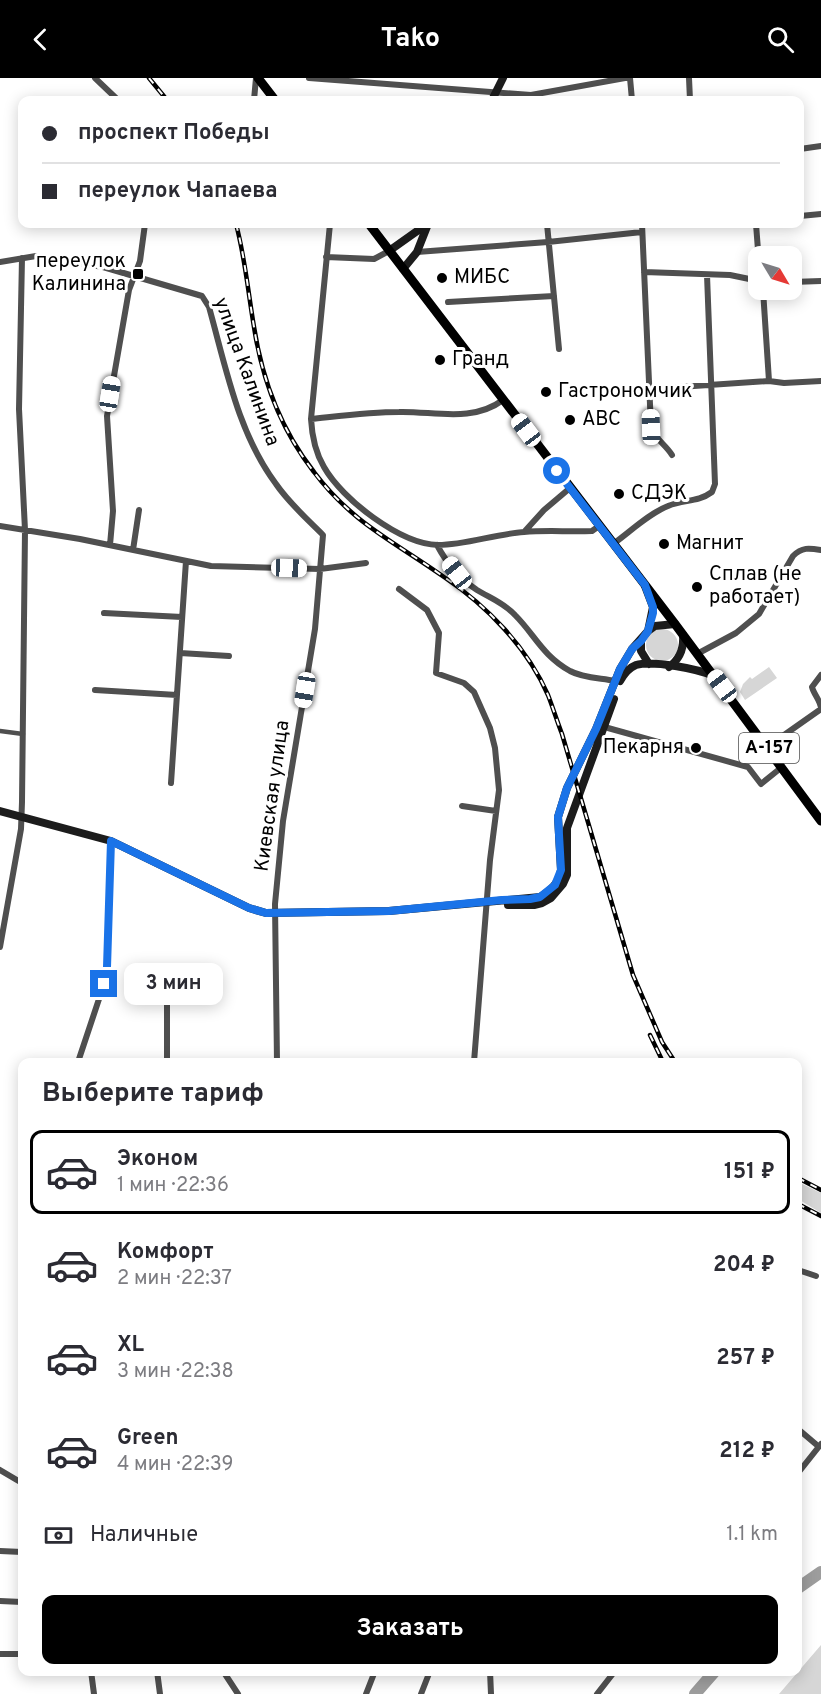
<!DOCTYPE html>
<html lang="ru">
<head>
<meta charset="utf-8">
<style>
  :root { --surface:#fff; --page:#f7f7f7; --text:#2b2b33; --muted:#7c7c81; --line:#e1e1e2; --accent:#000 }
  body { margin:0; font-family:Overpass,sans-serif; background:var(--page); color:var(--text); height:100vh; display:flex; flex-direction:column; font-size:22px; white-space:nowrap }
  * { box-sizing:border-box; margin:0 }
  p { font-size:20px; color:var(--muted) }
  .icon { flex:none; width:33px; height:33px; fill:none; stroke:currentColor; stroke-width:2; stroke-linecap:round; stroke-linejoin:round }
  .map { position:relative; flex:1; overflow:hidden }
  .sheet { position:absolute; left:18px; top:980px; width:784px; height:618px; display:flex; flex-direction:column; background:var(--surface); border-radius:12px; box-shadow:0 3px 15px #0003 }
  .sheet>* { flex:none }
  .top-card { position:absolute; left:18px; top:18px; width:786px; height:132px; border-radius:12px; box-shadow:0 3px 15px #0003; display:grid; align-content:center; height:132px; padding:0 24px; background:var(--surface) }
  .needle { width:39px; rotate:128deg }
  .fabs { position:absolute; left:748px; top:168px; display:grid; gap:12px }
  .fabs a { display:grid; place-items:center; width:54px; height:54px; border-radius:12px; background:var(--surface); box-shadow:0 3px 15px #0003; font-size:30px }
  .end { position:absolute; width:27px; height:27px; margin:-14px; border:8px solid #1a73e8; background:#fff; box-shadow:0 0 0 3px #fff }
  .from { border-radius:50% }
  .bubble { position:absolute; height:42px; border-radius:12px; background:var(--surface); box-shadow:0 3px 15px #0003; font-size:20px; font-weight:700; line-height:42px; text-align:center }
  .car { position:absolute; width:18px; height:36px; margin:-18px -9px; border-radius:8px; box-shadow:0 0 4px 2px #0007; background:linear-gradient(#fff 24%,#345 0 40%,#fff 0 76%,#345 0 86%,#fff 0) }
  .top-card b { display:flex; align-items:center; gap:21px; height:57px; font-size:22px }
  .top-card b+b { border-top:2px solid var(--line) }
  .top-card i { width:15px; height:15px; background:var(--text) }
  ul { padding:0; list-style:none }
  li { display:flex; align-items:center; gap:18px; height:84px; margin:0 12px 9px; padding:0 12px; border:3px solid transparent; border-radius:12px }
  li div { flex:1 }
  li b { display:block; font-size:22px }
  li em { font-style:normal; font-weight:700 }
  li.selected { border-color:var(--accent) }
  li>.icon { width:54px; height:54px; stroke-width:1.5 }
  h2 { padding:0 24px; font-size:27px; line-height:72px }
  .pay { display:flex; align-items:center; gap:15px; height:66px; padding:0 24px; font-size:22px }
  .pay p { margin-inline-start:auto }
  .action { display:flex; gap:12px; margin-top:auto; padding:12px 24px }
  .action a { flex:1; height:69px; border-radius:12px; background:var(--accent); color:#fff; font-size:24px; font-weight:700; line-height:69px; text-align:center }
  header { display:flex; justify-content:space-between; align-items:center; height:78px; padding:0 24px; background:var(--accent); color:#fff; font-size:27px; font-weight:700 }
  .map>svg:first-child { display:block }
  .green { fill:#d6d6d6 }
  .lines { fill:none; stroke-linecap:round; stroke-linejoin:round }
  .river { stroke:#9d9d9d; stroke-width:12 }
  .pedestrian { stroke:#4f4f4f; stroke-width:4.5 }
  .minor { stroke:#4f4f4f; stroke-width:6 }
  .secondary { stroke:#1c1c1c; stroke-width:8 }
  .primary { stroke:#000; stroke-width:9 }
  .rail-casing { stroke:#000; stroke-width:4.5 }
  .rail { stroke:#fff; stroke-width:2; stroke-dasharray:7; stroke-linecap:butt }
  .route { stroke:#1a73e8; stroke-width:8 }
  .poi-dot { fill:#000; stroke:#fff; stroke-width:2 }
  .labels { text-anchor:middle; dominant-baseline:central; stroke-width:6; stroke-linejoin:round; paint-order:stroke }
  .shield { fill:#fff; stroke:#4c4c4c; stroke-width:1.5 }
  .shield-label { font-size:18px; font-weight:bold; fill:#000 }
  .poi-label { font-size:20px; fill:#000; stroke:#fff; text-anchor:start }
  .street-label { font-size:20px; fill:#000; stroke:#fff }
</style>
</head>
<body>
<header><svg class="icon" aria-label="back" viewBox="0 0 24 24"><path d="M15 5l-7 7 7 7"/></svg>Tako<svg class="icon" aria-label="search" viewBox="0 0 24 24"><circle cx="10" cy="10" r="6"/><path d="M15 15l6 6"/></svg></header>
<div class="map">
<svg width="821" height="1616" viewBox="0 0 821 1616">
  <rect width="100%" height="100%" fill="#fff"/>
  <path class="green" d="M646 567a16 16 0 1 1 32 0a16 16 0 1 1-32 0Z
    M769,589L777,600L745,622L740,614L743,606L750,599L752,601Z
    M798,1104L821,1115V1135L798,1121Z
    M821,1567V1616H779Z"/>
  <g class="lines">
    <path class="river" d="M798,1510L821,1494
      M695,1616L715,1593"/>
    <path class="pedestrian" d="M0,653L23,656"/>
    <path class="minor" d="M95,0L118,22
      M309,0L531,17L625,0
      M630,0L632,22
      M689,0L690,22
      M254,22L256,0
      M800,71L821,68
      M800,138L821,136
      M330,146L311,341C312,359 315,374 324,389C342,421 400,466 438,467C466,467 495,456 524,454C546,452 569,454 592,453L599,448
      M547,146L559,271
      M642,146L651,349C654,360 666,367 672,377
      M756,146L759,185
      M417,174L548,164L642,154
      M326,179L374,181L389,173
      M0,184L36,178L103,189L202,218L209,229C226,290 238,355 276,406C289,425 307,441 323,457L315,551L283,743L275,826L277,984
      M644,194L730,197L759,203
      M792,204L821,203
      M763,212L769,303
      M448,224L554,218
      M650,311L769,303L784,305L821,303
      M311,341C340,338 370,334 399,334C434,333 472,345 503,322
      M0,448L80,461L211,488L320,491L366,485
      M525,453L544,432L570,410
      M613,466C630,454 648,436 668,428C684,421 697,425 712,414L715,406L707,197
      M110,467L113,433L107,338L129,212L140,183L145,146
      M437,467C446,484 460,501 477,512C490,520 504,525 515,537C535,557 542,577 570,593C583,600 600,600 615,603
      M133,472L139,432
      M399,511L427,532L439,555L436,595L464,605L474,614L490,650L495,670L499,712L490,782L474,984
      M104,535L182,539
      M180,575L229,578
      M697,576L736,555L759,536L793,478C802,469 809,470 821,472
      M95,612L177,617
      M608,650L748,689L761,706L782,689
      M767,669L821,631C821,623 814,617 812,609L821,597
      M171,705L186,483
      M462,728L496,733
      M0,869L21,751L22,724L25,452L19,331L22,180
      M78,984L104,906L107,889L111,763
      M167,984V900
      M798,1192L816,1198
      M798,1351L818,1368
      M0,1392L22,1405
      M798,1395L821,1366
      M0,1473L22,1474
      M0,1523L22,1524
      M0,1576H22
      M91,1593L94,1616
      M157,1593L160,1616
      M223,1593L238,1616
      M490,1593L491,1616
      M366,1616L375,1593
      M421,1616L430,1593
      M597,1616L615,1593"/>
    <path class="secondary" d="M492,22L503,0
      M389,173L427,146
      M403,191L417,174L428,146
      M648,553L655,548L675,546
      M641,563V573L649,586
      M669,589C680,581 684,570 683,557
      M620,603C624,596 628,590 636,587C653,582 698,591 714,598
      M0,733L111,763L249,830L266,835L389,833L540,819C551,812 559,805 561,792L558,739L567,710L596,651L620,591L632,571L648,553L653,529L645,508
      M508,827H534L542,825L551,820L563,806L567,797V750L614,621"/>
    <path class="primary" d="M258,0L275,22
      M369,146L675,546L821,743"/>
    <defs>
      <path id="rail" d="M149,0L167,22
        M236,146C245,179 248,214 254,249C262,301 281,352 314,394C352,445 395,464 444,499C487,528 527,569 548,617C553,630 557,643 562,656L633,897L662,964L675,984
        M650,957L663,984
        M798,1100L821,1112
        M798,1126L821,1138"/>
    </defs>
    <use href="#rail" class="rail-casing"/>
    <use href="#rail" class="rail"/>
  </g>
  <g class="lines">
    <path class="route" d="M104,906L107,889L111,763L249,830L266,835L389,833L502,822L530,821L540,819L555,807L561,792L558,739L567,710L596,651L620,591L632,571L641,563L648,553L653,535V529L645,507L557,393"/>
  </g>
  <g class="poi-dot">
    <rect x="132" y="190" width="12" height="12" rx="3"/>
    <circle cx="442" cy="200" r="6"/>
    <circle cx="440" cy="282" r="6"/>
    <circle cx="546" cy="314" r="6"/>
    <circle cx="570" cy="342" r="6"/>
    <circle cx="619" cy="416" r="6"/>
    <circle cx="664" cy="466" r="6"/>
    <circle cx="697" cy="509" r="6"/>
    <circle cx="696" cy="670" r="6"/>
  </g>
  <g class="labels">
    <rect class="shield" x="739" y="655" width="60" height="30" rx="4.5"/>
    <g class="shield-label">
      <text x="769" y="670">А-157</text>
    </g>
    <g class="poi-label">
      <text x="126" y="184" text-anchor="end">переулок<tspan x="126" dy="23">Калинина</tspan></text>
      <text x="454" y="200">МИБС</text>
      <text x="452" y="282">Гранд</text>
      <text x="558" y="314">Гастрономчик</text>
      <text x="582" y="342">ABC</text>
      <text x="631" y="416">СДЭК</text>
      <text x="676" y="466">Магнит</text>
      <text x="709" y="497">Сплав (не<tspan x="709" dy="23">работает)</tspan></text>
      <text x="684" y="670" text-anchor="end">Пекарня</text>
    </g>
    <g class="street-label">
      <text transform="translate(246 294) rotate(70)">улица Калинина</text>
      <text transform="translate(273 718) rotate(-82)">Киевская улица</text>
    </g>
  </g>
</svg>
<div class="fabs">
<a><svg class="needle" viewBox="-14 -14 28 28"><path d="M0-13l5 13h-10z" fill="#e53935"/><path d="M0 13l5-13h-10z" fill="#7c7c81"/></svg></a>
</div>
<i class="end from" style="left:557px;top:393px"></i>
<i class="end" style="left:104px;top:906px"></i>
<div class="bubble" style="left:124px;top:885px;width:99px">3 мин</div>
<i class="car" style="left:110px;top:316px;rotate:9deg"></i>
<i class="car" style="left:651px;top:349px;rotate:358deg"></i>
<i class="car" style="left:526px;top:352px;rotate:323deg"></i>
<i class="car" style="left:289px;top:490px;rotate:92deg"></i>
<i class="car" style="left:457px;top:495px;rotate:322deg"></i>
<i class="car" style="left:722px;top:608px;rotate:323deg"></i>
<i class="car" style="left:305px;top:612px;rotate:189deg"></i>
<div class="top-card">
<b><i class="from"></i>проспект Победы</b>
<b><i></i>переулок Чапаева</b>
</div>
<section class="sheet">
<h2>Выберите тариф</h2>
<ul>
<li class="selected"><svg class="icon" aria-label="car" viewBox="0 0 24 24"><path d="M5 17H2v-5l4-1 3-4h7l3 4 3 1v5h-3M9 17h6M6 11h13"/><circle cx="7" cy="17" r="2"/><circle cx="17" cy="17" r="2"/></svg><div><b>Эконом</b><p>1 мин · 22:36</p></div><em>151 ₽</em></li>
<li><svg class="icon" aria-label="car" viewBox="0 0 24 24"><path d="M5 17H2v-5l4-1 3-4h7l3 4 3 1v5h-3M9 17h6M6 11h13"/><circle cx="7" cy="17" r="2"/><circle cx="17" cy="17" r="2"/></svg><div><b>Комфорт</b><p>2 мин · 22:37</p></div><em>204 ₽</em></li>
<li><svg class="icon" aria-label="car" viewBox="0 0 24 24"><path d="M5 17H2v-5l4-1 3-4h7l3 4 3 1v5h-3M9 17h6M6 11h13"/><circle cx="7" cy="17" r="2"/><circle cx="17" cy="17" r="2"/></svg><div><b>XL</b><p>3 мин · 22:38</p></div><em>257 ₽</em></li>
<li><svg class="icon" aria-label="car" viewBox="0 0 24 24"><path d="M5 17H2v-5l4-1 3-4h7l3 4 3 1v5h-3M9 17h6M6 11h13"/><circle cx="7" cy="17" r="2"/><circle cx="17" cy="17" r="2"/></svg><div><b>Green</b><p>4 мин · 22:39</p></div><em>212 ₽</em></li>
</ul>
<div class="pay"><svg class="icon" aria-label="cash" viewBox="0 0 24 24"><path d="M3 7h18v10H3z"/><circle cx="12" cy="12" r="2"/></svg>Наличные<p>1.1 km</p></div>
<div class="action"><a>Заказать</a></div>
</section>
</div>
</body>
</html>
